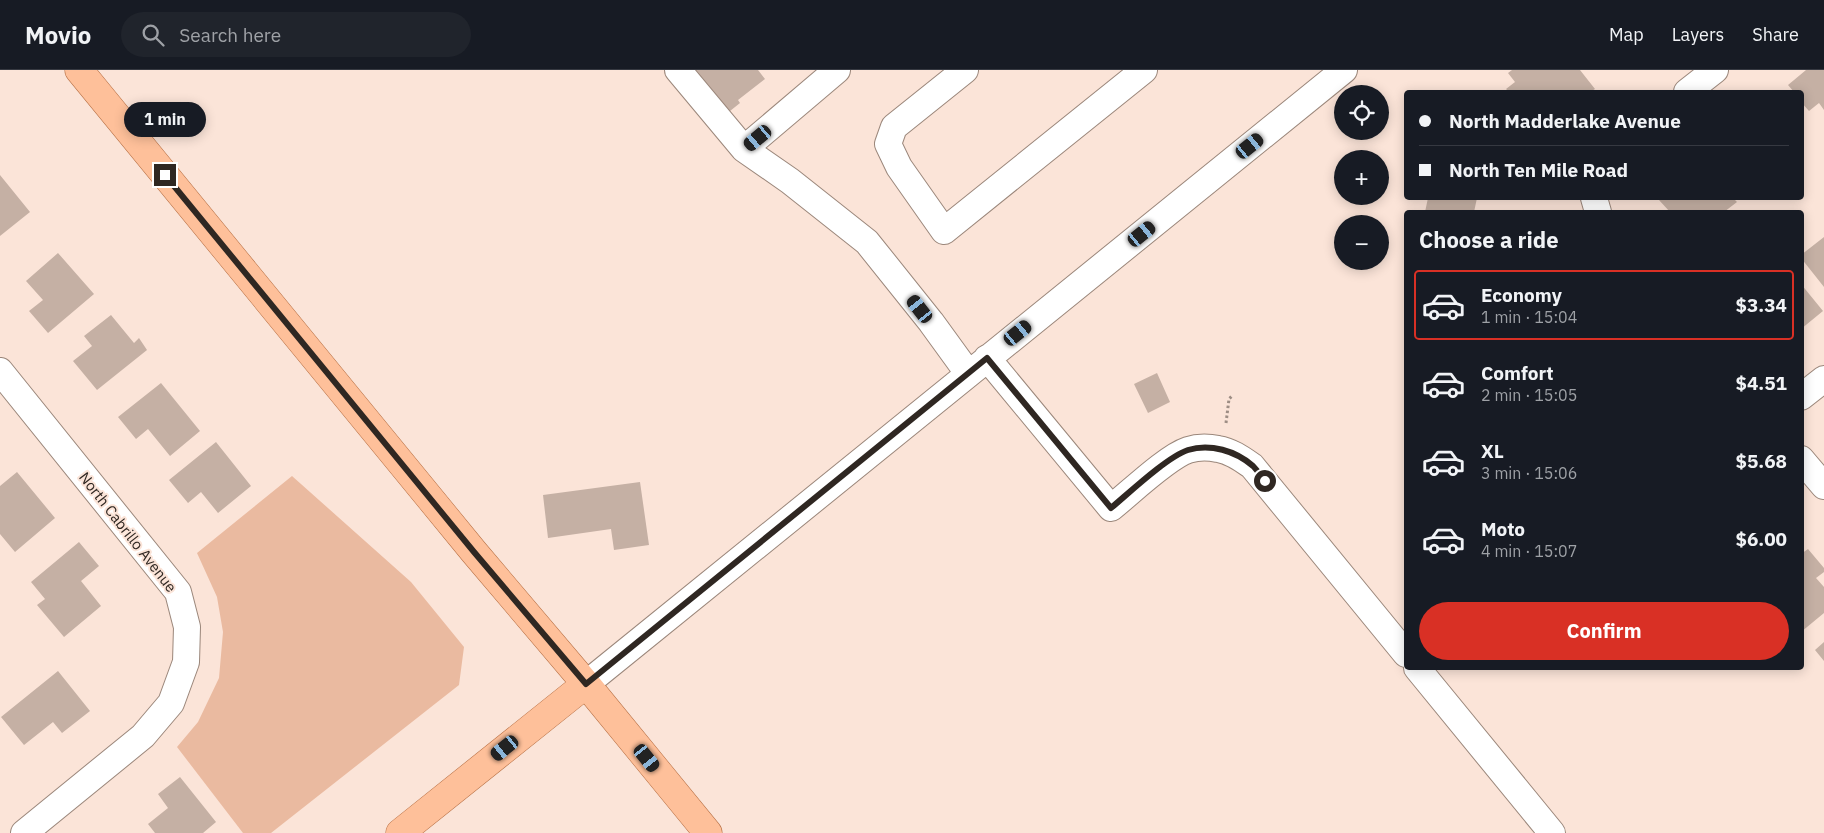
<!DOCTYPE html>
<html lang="en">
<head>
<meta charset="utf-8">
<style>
  :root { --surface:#171b24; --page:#20242c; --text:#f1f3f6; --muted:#9ea1a6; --line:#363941; --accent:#d93025 }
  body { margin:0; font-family:"IBM Plex Sans",sans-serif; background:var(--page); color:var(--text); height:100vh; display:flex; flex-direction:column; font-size:19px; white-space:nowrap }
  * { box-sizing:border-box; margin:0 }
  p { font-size:16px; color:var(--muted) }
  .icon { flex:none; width:28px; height:28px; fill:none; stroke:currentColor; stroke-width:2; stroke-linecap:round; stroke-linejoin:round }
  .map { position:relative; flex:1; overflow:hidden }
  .sheet { position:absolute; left:1404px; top:140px; width:400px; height:460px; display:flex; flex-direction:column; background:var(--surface); border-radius:5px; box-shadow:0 2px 12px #0003 }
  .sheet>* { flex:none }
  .hud { position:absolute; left:1404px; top:20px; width:400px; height:110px; border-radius:5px; box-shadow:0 2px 12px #0003; display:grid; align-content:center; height:110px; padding:0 15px; background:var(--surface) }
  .buttons { position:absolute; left:1334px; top:15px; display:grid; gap:10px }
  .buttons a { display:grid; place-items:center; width:55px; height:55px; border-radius:50%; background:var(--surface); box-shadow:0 2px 12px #0003; font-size:25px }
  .end { position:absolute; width:22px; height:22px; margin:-11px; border:6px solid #2f2722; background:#fff; box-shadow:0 0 0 2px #fff }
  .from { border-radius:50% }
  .bubble { position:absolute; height:35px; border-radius:18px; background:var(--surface); box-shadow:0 2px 12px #0003; font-size:16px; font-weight:800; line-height:35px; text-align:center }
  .car { position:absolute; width:15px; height:30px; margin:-15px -8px; border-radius:6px; box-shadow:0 0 4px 1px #0007; background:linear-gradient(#222 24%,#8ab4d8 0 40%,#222 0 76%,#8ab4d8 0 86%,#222 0) }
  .hud b { display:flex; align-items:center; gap:18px; height:48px; font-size:19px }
  .hud b+b { border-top:1px solid var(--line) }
  .hud i { width:12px; height:12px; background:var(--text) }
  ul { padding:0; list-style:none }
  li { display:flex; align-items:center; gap:15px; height:70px; margin:0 10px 8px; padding:0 5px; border:2px solid transparent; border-radius:5px }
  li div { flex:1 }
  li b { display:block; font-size:19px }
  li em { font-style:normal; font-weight:800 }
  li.on { border-color:var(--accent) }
  li>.icon { width:45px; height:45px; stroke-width:1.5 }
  h2 { padding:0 15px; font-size:22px; line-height:60px }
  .action { display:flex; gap:10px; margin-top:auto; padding:10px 15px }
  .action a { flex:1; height:58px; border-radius:30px; background:var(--accent); color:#fff; font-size:20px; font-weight:800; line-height:58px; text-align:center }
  header { display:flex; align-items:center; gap:30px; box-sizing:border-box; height:70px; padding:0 25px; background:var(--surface); border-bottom:1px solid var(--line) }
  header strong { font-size:24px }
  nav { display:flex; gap:28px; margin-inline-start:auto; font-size:18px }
  .search { width:350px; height:45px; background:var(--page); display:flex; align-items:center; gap:12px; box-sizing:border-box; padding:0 18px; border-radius:28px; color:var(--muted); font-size:19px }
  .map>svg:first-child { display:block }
  .green { fill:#eabaa0 }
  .building { fill:#c5b0a4 }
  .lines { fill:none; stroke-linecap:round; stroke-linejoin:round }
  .minor-casing { stroke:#9b877b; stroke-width:28 }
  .major-casing { stroke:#b66f44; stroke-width:29 }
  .path { stroke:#9d8d84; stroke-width:3; stroke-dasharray:2.5 2.5; stroke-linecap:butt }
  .minor { stroke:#fff; stroke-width:26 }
  .major { stroke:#fec09a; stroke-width:28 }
  .route { stroke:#2f2722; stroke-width:6 }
  .labels { text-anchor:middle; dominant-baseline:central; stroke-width:4; stroke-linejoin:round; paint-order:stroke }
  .street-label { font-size:15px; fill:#2f2722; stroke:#fbe4d8 }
</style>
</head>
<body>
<header>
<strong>Movio</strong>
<div class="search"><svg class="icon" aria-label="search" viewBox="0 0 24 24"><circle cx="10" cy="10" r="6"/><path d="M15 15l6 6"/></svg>Search here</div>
<nav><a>Map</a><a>Layers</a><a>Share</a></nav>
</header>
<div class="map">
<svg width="1824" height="763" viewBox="0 0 1824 763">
  <rect width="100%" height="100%" fill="#fbe4d8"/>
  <path class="green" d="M292,406L411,512L464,577L459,615L271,763H243L177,677L198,652L219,608L223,562L217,527L197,483Z"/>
  <path class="building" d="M691,0H758L765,9L738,30L740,33L725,45Z
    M1512,0H1580L1595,19L1590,22H1509L1506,19L1515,12L1508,3Z
    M1806,0H1824V40L1819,33L1809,41L1801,32V22H1794L1788,15Z
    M0,105L30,142L0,166Z
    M1428,128H1477L1474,142H1425Z
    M1663,128H1733L1737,132L1724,142H1670L1659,130Z
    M1824,167V217L1801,188V185Z
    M58,183L94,224L48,263L29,241L43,230L26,211Z
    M1801,214L1823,241L1801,259Z
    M111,245L134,273L139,268L147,280L97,320L73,291L92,276L84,266Z
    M1157,303L1170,332L1148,343L1134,314Z
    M161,313L200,361L170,386L148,359L136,369L118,347Z
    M216,372L251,416L218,443L201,422L188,433L169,410Z
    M17,402L55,448L15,482L0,464V416Z
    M640,412L649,475L614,480L611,459L548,468L543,425Z
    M79,472L99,496L81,511L101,536L64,567L37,535L45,529L31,512Z
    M1808,479L1824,498V502L1816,508L1824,517V543L1801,562V484Z
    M1824,572V591L1815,580Z
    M58,601L90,641L62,663L53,652L24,675L1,647Z
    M180,707L216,752L203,763H155L148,754L168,738L158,724Z"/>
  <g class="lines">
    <defs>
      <path id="minor" d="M678,0L744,79L790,111L867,172L931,252L968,303
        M965,0L894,57L888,74L899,97L944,161L1144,0
        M1687,22L1715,0
        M744,79L837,0
        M1594,128L1598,142
        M987,288L1111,438C1130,423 1167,387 1188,380C1197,377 1209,377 1218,379C1231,381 1242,389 1252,396L1406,584
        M0,301L178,522L187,557L186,592L171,633L143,666L24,763
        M1801,327L1824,309
        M1801,389L1824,416
        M1417,598L1552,763
        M586,614L1344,0"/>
      <path id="major" d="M79,0L474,482L586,614L708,763
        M400,763L586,614"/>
    </defs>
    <use href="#minor" class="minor-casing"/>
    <use href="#major" class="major-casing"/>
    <path class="path" d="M1226,353L1229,329L1232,326"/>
    <use href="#minor" class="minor"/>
    <use href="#major" class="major"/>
  </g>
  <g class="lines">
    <path class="route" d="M165,105L474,482L586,614L987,288L1111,438C1129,423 1167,387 1188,380C1210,373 1236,381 1253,396C1257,400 1261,406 1265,411"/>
  </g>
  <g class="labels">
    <g class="street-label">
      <text transform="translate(128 462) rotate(52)">North Cabrillo Avenue</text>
    </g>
  </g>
</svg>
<div class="buttons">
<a><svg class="icon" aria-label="locate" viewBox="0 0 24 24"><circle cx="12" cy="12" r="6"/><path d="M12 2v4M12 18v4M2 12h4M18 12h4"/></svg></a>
<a>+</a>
<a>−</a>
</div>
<i class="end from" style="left:1265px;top:411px"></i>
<i class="end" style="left:165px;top:105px"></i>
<div class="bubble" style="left:124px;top:32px;width:82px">1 min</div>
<i class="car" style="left:758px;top:68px;rotate:230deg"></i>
<i class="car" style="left:1250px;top:76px;rotate:51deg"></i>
<i class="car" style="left:1142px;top:164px;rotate:51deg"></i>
<i class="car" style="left:920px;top:239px;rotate:322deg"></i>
<i class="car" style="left:1018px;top:263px;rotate:51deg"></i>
<i class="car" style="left:505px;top:678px;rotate:231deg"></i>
<i class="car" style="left:647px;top:688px;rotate:141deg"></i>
<div class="hud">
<b><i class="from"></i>North Madderlake Avenue</b>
<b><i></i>North Ten Mile Road</b>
</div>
<section class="sheet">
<h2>Choose a ride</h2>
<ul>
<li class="on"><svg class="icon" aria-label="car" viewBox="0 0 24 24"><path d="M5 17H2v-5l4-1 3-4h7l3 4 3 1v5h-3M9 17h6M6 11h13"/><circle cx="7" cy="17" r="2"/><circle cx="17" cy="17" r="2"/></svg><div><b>Economy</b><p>1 min · 15:04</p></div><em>$3.34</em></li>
<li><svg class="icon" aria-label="car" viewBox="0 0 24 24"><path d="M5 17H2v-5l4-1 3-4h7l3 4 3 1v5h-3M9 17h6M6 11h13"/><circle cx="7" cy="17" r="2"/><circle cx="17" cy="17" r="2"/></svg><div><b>Comfort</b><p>2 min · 15:05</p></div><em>$4.51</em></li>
<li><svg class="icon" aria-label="car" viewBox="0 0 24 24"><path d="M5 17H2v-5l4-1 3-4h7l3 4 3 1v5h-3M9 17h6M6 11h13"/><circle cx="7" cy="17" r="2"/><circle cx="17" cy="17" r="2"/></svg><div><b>XL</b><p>3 min · 15:06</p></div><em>$5.68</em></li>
<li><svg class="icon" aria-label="car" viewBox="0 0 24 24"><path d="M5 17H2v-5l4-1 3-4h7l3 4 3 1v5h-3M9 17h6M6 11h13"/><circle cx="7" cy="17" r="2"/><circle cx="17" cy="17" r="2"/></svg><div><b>Moto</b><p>4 min · 15:07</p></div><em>$6.00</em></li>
</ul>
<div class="action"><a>Confirm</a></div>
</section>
</div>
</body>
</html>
